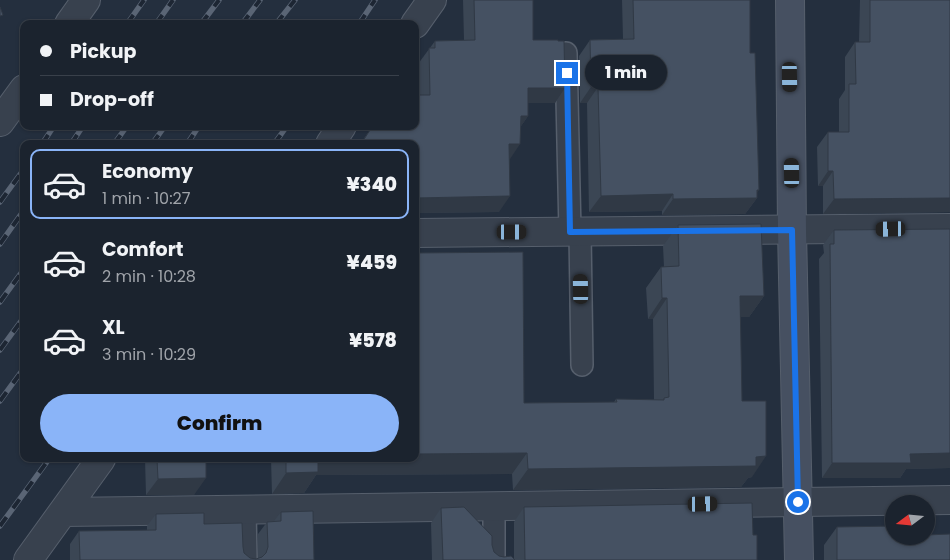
<!DOCTYPE html>
<html lang="en">
<head>
<meta charset="utf-8">
<style>
  :root { --surface:#1b232e; --page:#242b36; --text:#f1f3f6; --muted:#a0a4aa; --line:#39404a; --accent:#8ab4f8 }
  body { margin:0; font-family:Poppins,sans-serif; background:var(--page); color:var(--text); height:100vh; display:flex; flex-direction:column; font-size:19px; white-space:nowrap }
  * { box-sizing:border-box; margin:0 }
  p { font-size:16px; color:var(--muted) }
  .icon { flex:none; width:28px; height:28px; fill:none; stroke:currentColor; stroke-width:2; stroke-linecap:round; stroke-linejoin:round }
  .map { position:relative; flex:1; overflow:hidden }
  .drawer { position:absolute; left:20px; top:140px; width:399px; height:322px; display:flex; flex-direction:column; background:var(--surface); border-radius:10px; box-shadow:0 1px 4px #0004,0 0 0 1px var(--line) }
  .drawer>* { flex:none }
  .banner { position:absolute; left:20px; top:20px; width:399px; height:110px; border-radius:10px; box-shadow:0 1px 4px #0004,0 0 0 1px var(--line); display:grid; align-content:center; height:110px; padding:0 20px; background:var(--surface) }
  .needle { width:32px; rotate:254deg }
  .buttons { position:absolute; left:885px; top:495px; display:grid; gap:10px }
  .buttons a { display:grid; place-items:center; width:50px; height:50px; border-radius:50%; background:var(--surface); box-shadow:0 1px 4px #0004,0 0 0 1px var(--line); font-size:25px }
  .end { position:absolute; width:22px; height:22px; margin:-11px; border:6px solid #1a73e8; background:#fff; box-shadow:0 0 0 2px #fff }
  .from { border-radius:50% }
  .bubble { position:absolute; height:35px; border-radius:18px; background:var(--surface); box-shadow:0 1px 4px #0004,0 0 0 1px var(--line); font-size:16px; font-weight:800; line-height:35px; text-align:center }
  .car { position:absolute; width:15px; height:30px; margin:-15px -8px; border-radius:6px; box-shadow:0 0 4px 1px #0007; background:linear-gradient(#222 24%,#8ab4d8 0 40%,#222 0 76%,#8ab4d8 0 86%,#222 0) }
  .banner b { display:flex; align-items:center; gap:18px; height:48px; font-size:19px }
  .banner b+b { border-top:1px solid var(--line) }
  .banner i { width:12px; height:12px; background:var(--text) }
  ul { padding:9px 0 0; list-style:none }
  li { display:flex; align-items:center; gap:15px; height:70px; margin:0 10px 8px; padding:0 10px; border:2px solid transparent; border-radius:10px }
  li div { flex:1 }
  li b { display:block; font-size:19px }
  li em { font-style:normal; font-weight:800 }
  li.selected { border-color:var(--accent) }
  li>.icon { width:45px; height:45px; stroke-width:1.5 }
  .cta { display:flex; gap:10px; margin-top:auto; padding:10px 20px }
  .cta a { flex:1; height:58px; border-radius:30px; background:var(--accent); color:#111; font-size:20px; font-weight:800; line-height:58px; text-align:center }
  .map>svg:first-child { display:block }
  .lines { fill:none; stroke-linecap:round; stroke-linejoin:round }
  .lane-casing { stroke:#565f6c; stroke-width:24 }
  .street-casing { stroke:#565f6c; stroke-width:30 }
  .secondary-casing { stroke:#565f6c; stroke-width:30 }
  .lane { stroke:#38414e; stroke-width:21 }
  .street { stroke:#38414e; stroke-width:28 }
  .secondary { stroke:#465061; stroke-width:28 }
  .rail-casing { stroke:#5a6575; stroke-width:5.5 }
  .rail { stroke:#1d2633; stroke-width:4; stroke-dasharray:11; stroke-linecap:butt }
  .wall { fill:#3b4654 }
  .shaded-wall { fill:#303945 }
  .building { fill:#455162; stroke:#303945 }
  .route { stroke:#1a73e8; stroke-width:6 }
</style>
</head>
<body>
<div class="map">
<svg width="950" height="560" viewBox="0 0 950 560">
  <rect width="100%" height="100%" fill="#242f3e"/>
  <g class="lines">
    <defs>
      <path id="lane" d="M566,53L570,232
        M580,232L582,365
        M494,506V560
        M245,509L246,560"/>
      <path id="street" d="M69,24L86,0
        M415,24L432,0
        M0,122L24,89
        M330,144L342,126
        M415,233L950,228
        M63,512L950,500
        M28,560L101,459"/>
      <path id="secondary" d="M790,0L792,230L799,560"/>
    </defs>
    <use href="#lane" class="lane-casing"/>
    <use href="#street" class="street-casing"/>
    <use href="#secondary" class="secondary-casing"/>
    <use href="#lane" class="lane"/>
    <use href="#street" class="street"/>
    <use href="#secondary" class="secondary"/>
    <defs>
      <path id="rail" d="M127,24L144,0
        M156,24L173,0
        M201,24L219,0
        M242,24L260,0
        M276,24L295,0
        M359,24L375,0
        M42,144L54,126
        M71,144L83,126
        M114,144L127,126
        M152,144L165,126
        M187,144L199,126
        M274,144L287,126
        M0,202L24,169
        M0,244L24,210
        M0,302L24,269
        M0,350L24,317
        M0,401L24,368
        M0,526L49,459"/>
    </defs>
    <use href="#rail" class="rail-casing"/>
    <use href="#rail" class="rail"/>
  </g>
  <path class="wall" d="M463,0H533V40L565,88L555,103H528V116L521,126L509,159L499,212L415,213V144H360L370,130H389V126H415L419,95L418,64L435,41L464,40Z
    M622,0H750V53L757,198L745,214L662,215V211L589,212L587,103H580L579,56L590,40L623,39Z
    M860,0H950V212L823,214V186H818L817,147L828,132H839V99L845,90V57L855,42H859Z
    M678,225L764,296L749,317H740L742,401L752,477L748,478L741,487L513,490L512,474L316,475L304,493L272,494L271,459H415L524,403L614,402L616,399L654,400L653,319H648L646,288L661,267H664L663,246Z
    M950,229V468L906,469L900,478H822L819,259L824,253L823,245L834,230Z
    M145,459H206L194,495H146Z
    M524,507L753,535L757,560H432L431,523L441,508L492,545L494,552L499,556L514,560V522Z
    M281,512L314,560H70V544L79,531H147V526L156,514L204,524L243,547L244,553L250,558L256,559H258V534L267,522L274,521Z
    M837,527L894,536L950,560H824V545Z"/>
  <path class="shaded-wall" d="M591,87H598L587,103H580Z
    M528,88H565L555,103H517Z
    M521,116H528L517,132Z
    M509,144H520L510,159H498Z
    M828,171H833L823,186H818Z
    M759,190L753,198H757L745,214L662,215L673,199Z
    M673,194L662,211L589,212L601,196Z
    M510,196L499,212L415,213V198Z
    M950,198V212L823,214L834,199Z
    M740,296H764L749,317H725Z
    M662,298H667L653,319H648Z
    M527,453L512,474L316,475L304,493L272,494L286,473L315,459H415V454Z
    M950,453V468L906,469L900,478H822L832,463L910,454Z
    M766,456L752,477L748,478L741,487L513,490L528,469Z
    M206,478L194,495H146L158,479Z"/>
  <path class="building" d="M474,0H533V40H558V41H564L565,88H528V116H521L520,144H509L510,196L415,198V144H361L370,130H400V126H415V95H430L429,48H435V41L475,40Z
    M633,0H750V53H755L759,190H757V198L673,199V194L601,196L598,87H591L590,40L634,39Z
    M870,0H950V198L834,199L833,171H828V132H849V84H856L855,42H870Z
    M0,7L3,15L0,16Z
    M761,224L764,296H740L742,401H766V456L756,457V466L528,469L527,453L415,454V253L523,252L524,403L617,402L616,399L664,400V398L669,397L667,298H662L661,267L679,266L678,225Z
    M950,229V453L910,454L911,463H832L830,244H834V230Z
    M157,459H206V478L158,479Z
    M286,459H318V472L286,473Z
    M752,503L753,535H757V560H525L524,507Z
    M464,507L492,536V545L494,552L499,556L504,557L511,556L515,560H443L441,508Z
    M313,511L314,560H80L79,531L156,530V514L204,513V524L242,523L243,547L244,553L250,558L256,559L262,557L266,553L268,547L267,522L281,521V512Z
    M894,526V536H926V535L950,534V560H837V527Z"/>
  <g class="lines">
    <path class="route" d="M567,73L570,232L792,230L798,502"/>
  </g>
</svg>
<div class="buttons">
<a><svg class="needle" viewBox="-14 -14 28 28"><path d="M0-13l5 13h-10z" fill="#e53935"/><path d="M0 13l5-13h-10z" fill="#a0a4aa"/></svg></a>
</div>
<i class="end from" style="left:798px;top:502px"></i>
<i class="end" style="left:567px;top:73px"></i>
<div class="bubble" style="left:585px;top:55px;width:82px">1 min</div>
<i class="car" style="left:790px;top:77px;rotate:179deg"></i>
<i class="car" style="left:792px;top:173px;rotate:359deg"></i>
<i class="car" style="left:891px;top:229px;rotate:269deg"></i>
<i class="car" style="left:512px;top:232px;rotate:90deg"></i>
<i class="car" style="left:581px;top:289px;rotate:359deg"></i>
<i class="car" style="left:703px;top:504px;rotate:89deg"></i>
<div class="banner">
<b><i class="from"></i>Pickup</b>
<b><i></i>Drop-off</b>
</div>
<section class="drawer">
<ul>
<li class="selected"><svg class="icon" aria-label="car" viewBox="0 0 24 24"><path d="M5 17H2v-5l4-1 3-4h7l3 4 3 1v5h-3M9 17h6M6 11h13"/><circle cx="7" cy="17" r="2"/><circle cx="17" cy="17" r="2"/></svg><div><b>Economy</b><p>1 min · 10:27</p></div><em>¥340</em></li>
<li><svg class="icon" aria-label="car" viewBox="0 0 24 24"><path d="M5 17H2v-5l4-1 3-4h7l3 4 3 1v5h-3M9 17h6M6 11h13"/><circle cx="7" cy="17" r="2"/><circle cx="17" cy="17" r="2"/></svg><div><b>Comfort</b><p>2 min · 10:28</p></div><em>¥459</em></li>
<li><svg class="icon" aria-label="car" viewBox="0 0 24 24"><path d="M5 17H2v-5l4-1 3-4h7l3 4 3 1v5h-3M9 17h6M6 11h13"/><circle cx="7" cy="17" r="2"/><circle cx="17" cy="17" r="2"/></svg><div><b>XL</b><p>3 min · 10:29</p></div><em>¥578</em></li>
</ul>
<div class="cta"><a>Confirm</a></div>
</section>
</div>
</body>
</html>
